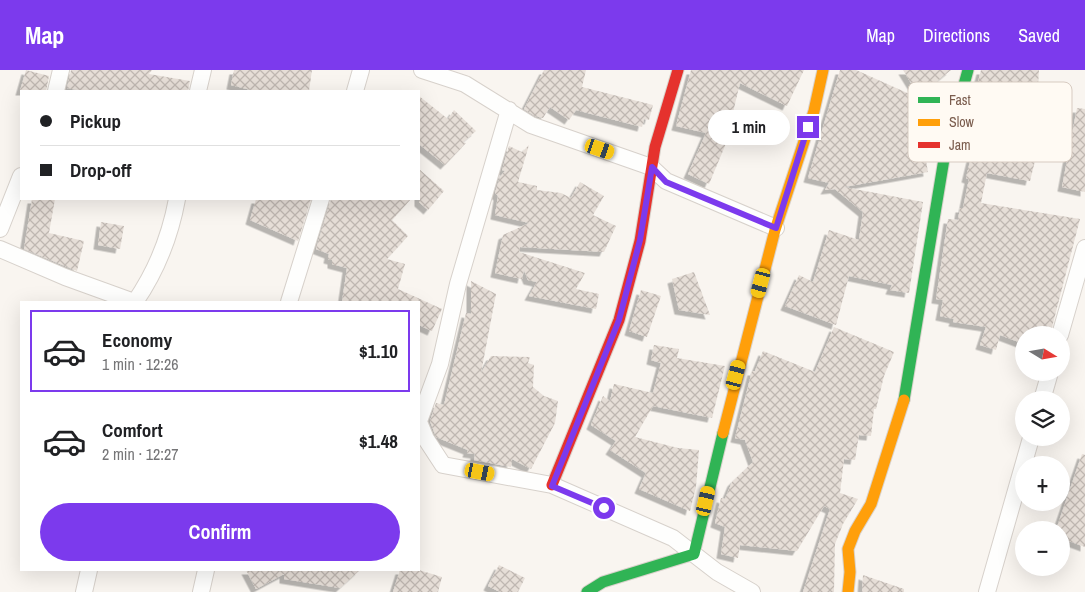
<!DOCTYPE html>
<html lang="en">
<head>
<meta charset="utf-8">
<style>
  :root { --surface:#fff; --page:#f2f2f2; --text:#202124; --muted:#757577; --line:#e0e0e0; --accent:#7c3aed }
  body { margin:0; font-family:"Archivo Narrow",sans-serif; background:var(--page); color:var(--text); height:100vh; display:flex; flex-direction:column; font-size:19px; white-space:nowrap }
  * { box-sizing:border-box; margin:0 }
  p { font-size:16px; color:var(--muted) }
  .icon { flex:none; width:28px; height:28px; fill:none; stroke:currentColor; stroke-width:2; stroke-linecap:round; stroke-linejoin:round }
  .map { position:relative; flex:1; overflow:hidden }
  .sheet { position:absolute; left:20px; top:231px; width:400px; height:270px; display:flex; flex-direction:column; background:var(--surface); border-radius:0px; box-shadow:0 5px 20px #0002 }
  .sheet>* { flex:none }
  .top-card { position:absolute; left:20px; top:20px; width:400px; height:110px; border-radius:0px; box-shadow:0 5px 20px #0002; display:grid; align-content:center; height:110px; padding:0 20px; background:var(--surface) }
  .needle { width:32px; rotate:101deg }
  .fabs { position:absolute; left:1015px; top:256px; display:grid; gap:10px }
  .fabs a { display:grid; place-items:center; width:55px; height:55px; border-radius:50%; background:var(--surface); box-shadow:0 5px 20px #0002; font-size:25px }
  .end { position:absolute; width:22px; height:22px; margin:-11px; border:6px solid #7c3aed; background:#fff; box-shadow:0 0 0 2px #fff }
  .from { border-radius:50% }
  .bubble { position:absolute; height:35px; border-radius:18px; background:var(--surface); box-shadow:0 5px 20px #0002; font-size:16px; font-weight:700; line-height:35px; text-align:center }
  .car { position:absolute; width:15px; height:30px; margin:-15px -8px; border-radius:6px; box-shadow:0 0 4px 1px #0007; background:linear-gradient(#f5c518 24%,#345 0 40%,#f5c518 0 76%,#345 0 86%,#f5c518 0) }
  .top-card b { display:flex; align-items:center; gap:18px; height:48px; font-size:19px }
  .top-card b+b { border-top:1px solid var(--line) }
  .top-card i { width:12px; height:12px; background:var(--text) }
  ul { padding:9px 0 0; list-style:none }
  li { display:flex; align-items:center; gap:15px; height:82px; margin:0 10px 8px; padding:0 10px; border:2px solid transparent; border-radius:0px }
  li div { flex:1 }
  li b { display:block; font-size:19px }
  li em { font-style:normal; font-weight:700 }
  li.current { border-color:var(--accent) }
  li>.icon { width:45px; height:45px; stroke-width:1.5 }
  .cta { display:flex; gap:10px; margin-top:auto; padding:10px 20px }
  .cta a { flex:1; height:58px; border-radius:30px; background:var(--accent); color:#fff; font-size:20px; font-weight:700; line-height:58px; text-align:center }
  header { display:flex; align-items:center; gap:30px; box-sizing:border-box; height:70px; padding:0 25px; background:var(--accent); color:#fff }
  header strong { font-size:24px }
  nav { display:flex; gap:28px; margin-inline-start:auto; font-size:18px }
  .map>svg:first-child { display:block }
  .building { fill:url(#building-cross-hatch); filter:url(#shadow) }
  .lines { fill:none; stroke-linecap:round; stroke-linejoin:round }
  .street-casing { stroke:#d7d1cb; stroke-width:18 }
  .fast-casing { stroke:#d9d2cb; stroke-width:13 }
  .slow-casing { stroke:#d9d2cb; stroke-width:13 }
  .jam-casing { stroke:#d9d2cb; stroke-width:13 }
  .street { stroke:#fefefd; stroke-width:16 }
  .fast { stroke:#30b455; stroke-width:11 }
  .slow { stroke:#ff9f0a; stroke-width:11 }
  .jam { stroke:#e5322d; stroke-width:11 }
  .route { stroke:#7c3aed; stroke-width:6 }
  .key { fill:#fffaf3; stroke:#d7cbc1; stroke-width:1 }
  .key-label { font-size:14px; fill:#7a5c4d }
</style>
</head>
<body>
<header>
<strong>Map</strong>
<nav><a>Map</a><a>Directions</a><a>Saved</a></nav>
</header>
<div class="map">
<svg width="1085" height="522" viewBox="0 0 1085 522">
  <defs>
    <pattern id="building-cross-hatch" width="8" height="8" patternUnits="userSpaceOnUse" patternTransform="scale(1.25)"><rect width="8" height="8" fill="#e6ded7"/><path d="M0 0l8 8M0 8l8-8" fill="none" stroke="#bfb7b1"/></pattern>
    <filter id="shadow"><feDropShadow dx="-4.5" dy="4.5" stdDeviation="0" flood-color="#0004"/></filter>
  </defs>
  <rect width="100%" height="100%" fill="#f9f5f0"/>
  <path class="building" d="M26,0L49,6L46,21H20Z
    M71,0H152L149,4L190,11L188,21H83L67,18Z
    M234,0H312L309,21H255L231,15Z
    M544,0H586L582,17L653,35L649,50L644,49L642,57L576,40L569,50L550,37L543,48L535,46L524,39Z
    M691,0H804L787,36L740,13L725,76L709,114L688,104L706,63L676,56Z
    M840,0H856L943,39L936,63L927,61L928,68H922L928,102L844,117L923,132L909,223L890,220L892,215L849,206L836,255L785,236L799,205L813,212L829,160L859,170L863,142L835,119L825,120L829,113L808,108Z
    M903,0H951L919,26Z
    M981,0H1039L1037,34L1033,41H1035L1023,83L1036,87L1030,111L987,103L981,133L1080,149L1050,265H1024V274L1000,265L996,280L980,275L986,257L953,252L954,249L940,246L943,230L936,229L948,149L958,150L960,138H963L969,109L966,108L975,71L964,67Z
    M419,26L448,49L454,40L476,61L463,72L466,73L445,95L419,74Z
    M1077,38L1085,39V122L1062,117Z
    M529,75L518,112L537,116V120L561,123L571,128L580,112L604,126L593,145L616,156L604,182L520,177L519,182L585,203L576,219L599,224L596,239L529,226L537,212L528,210L524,200L522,209L495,203L503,165L529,153L495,145L498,126L495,123L500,107L505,101L502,100L509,76L522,82Z
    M419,99L444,121L428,140L419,132Z
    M32,129H55L49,163L84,171L77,201L24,179Z
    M256,129H311L298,171L250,150Z
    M331,129H411L392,150L408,166L387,189L405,194L398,219L442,239L432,261L419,255V232H342L347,198L332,194V190L328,189L329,184L316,179Z
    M101,152L124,156L120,179L98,175Z
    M694,202L710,245L679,240L672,209Z
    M471,211L496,224L481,303L491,286L530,287L528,293L534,295L533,317L544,326L558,331L555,353L531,399L512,389L511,397L474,390L475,384L467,383L468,380L436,367L430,351L436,333L444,335L466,243L471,244Z
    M641,220L661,226L647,267L629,261Z
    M834,257L894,282L884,306L876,339H874L871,366L859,365L855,390L844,389L840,423L858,429L843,454L835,474L834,522H803L830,439L824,436L797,481L740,475L738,488L721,484L725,457L715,453L721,428L725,429L732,412L753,392L745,370L735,368L752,301H755L763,281L815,302Z
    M654,275L679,279L677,288L725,296L712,348L653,336L635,367L678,378L699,380L696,417L690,441L639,419L646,403L610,380L616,371L591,355L603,326L610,331L614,314L653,323L661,293L651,290Z
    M1082,384L1085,385V477L1061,468V460H1056Z
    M499,495L525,508L518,522H500L488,516Z
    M246,500H360L340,518L284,509V504L256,519Z
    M400,500H419L442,507L438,522H393Z
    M863,505L904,519V522H862Z"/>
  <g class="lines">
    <defs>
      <path id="street" d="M422,0L465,14L531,55L651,97L666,111L776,158
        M56,21L61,0
        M198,21L203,0
        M355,21L361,0
        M0,159L21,106
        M0,179L65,207L134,232
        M135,232C157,200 170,167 177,129
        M289,232L321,129
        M1060,265L1085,178
        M1042,330L1050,302
        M419,351L440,294L458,214L509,40
        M419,352L426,369L443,395L552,415L673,468L717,502L752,522
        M84,522L89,500
        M201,522L206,500
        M987,522L1031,368"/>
      <path id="fast" d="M904,330L945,83L968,0
        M587,522L603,512L694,484L723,363"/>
      <path id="slow" d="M723,363L775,160L814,41L823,0
        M848,522L850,502L848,479L855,461L871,434L904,330"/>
      <path id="jam" d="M552,415L619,250L640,171L655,77L678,0"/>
    </defs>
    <use href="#street" class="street-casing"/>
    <use href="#fast" class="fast-casing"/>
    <use href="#slow" class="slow-casing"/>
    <use href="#jam" class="jam-casing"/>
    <use href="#street" class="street"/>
    <use href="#fast" class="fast"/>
    <use href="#slow" class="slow"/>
    <use href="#jam" class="jam"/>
  </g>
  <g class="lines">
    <path class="route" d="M604,438L552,416L619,250L640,170L652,97L666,112L776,158L808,57"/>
  </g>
  <rect x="908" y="12" width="164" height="80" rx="8" class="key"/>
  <rect x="918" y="27" width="22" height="6" fill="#30b455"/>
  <rect x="918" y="49" width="22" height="7" fill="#ff9f0a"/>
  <rect x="918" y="72" width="22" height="6" fill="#e5322d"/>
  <g class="key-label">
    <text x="949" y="35">Fast</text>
    <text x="949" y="57">Slow</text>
    <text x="949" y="80">Jam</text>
  </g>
</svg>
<div class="fabs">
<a><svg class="needle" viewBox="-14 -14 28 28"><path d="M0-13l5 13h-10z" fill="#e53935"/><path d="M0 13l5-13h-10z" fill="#757577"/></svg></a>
<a><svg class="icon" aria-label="layers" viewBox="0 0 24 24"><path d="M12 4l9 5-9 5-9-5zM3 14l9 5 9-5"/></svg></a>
<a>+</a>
<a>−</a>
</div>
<i class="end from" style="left:604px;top:438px"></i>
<i class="end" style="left:808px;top:57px"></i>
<div class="bubble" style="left:708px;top:40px;width:82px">1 min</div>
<i class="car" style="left:600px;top:79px;rotate:109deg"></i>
<i class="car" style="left:761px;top:213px;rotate:195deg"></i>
<i class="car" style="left:736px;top:305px;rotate:15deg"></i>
<i class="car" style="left:480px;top:402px;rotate:101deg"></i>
<i class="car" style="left:706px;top:431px;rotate:13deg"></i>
<div class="top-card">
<b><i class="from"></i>Pickup</b>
<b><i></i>Drop-off</b>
</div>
<section class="sheet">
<ul>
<li class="current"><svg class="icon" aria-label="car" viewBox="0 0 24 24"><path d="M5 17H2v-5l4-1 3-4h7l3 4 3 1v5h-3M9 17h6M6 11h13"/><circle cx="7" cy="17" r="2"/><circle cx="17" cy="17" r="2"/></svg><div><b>Economy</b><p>1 min · 12:26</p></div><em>$1.10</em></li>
<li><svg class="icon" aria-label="car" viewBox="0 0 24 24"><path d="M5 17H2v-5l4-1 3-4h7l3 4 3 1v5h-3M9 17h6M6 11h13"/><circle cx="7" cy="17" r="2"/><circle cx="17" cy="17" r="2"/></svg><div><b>Comfort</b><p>2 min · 12:27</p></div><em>$1.48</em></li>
</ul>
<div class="cta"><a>Confirm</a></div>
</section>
</div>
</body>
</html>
